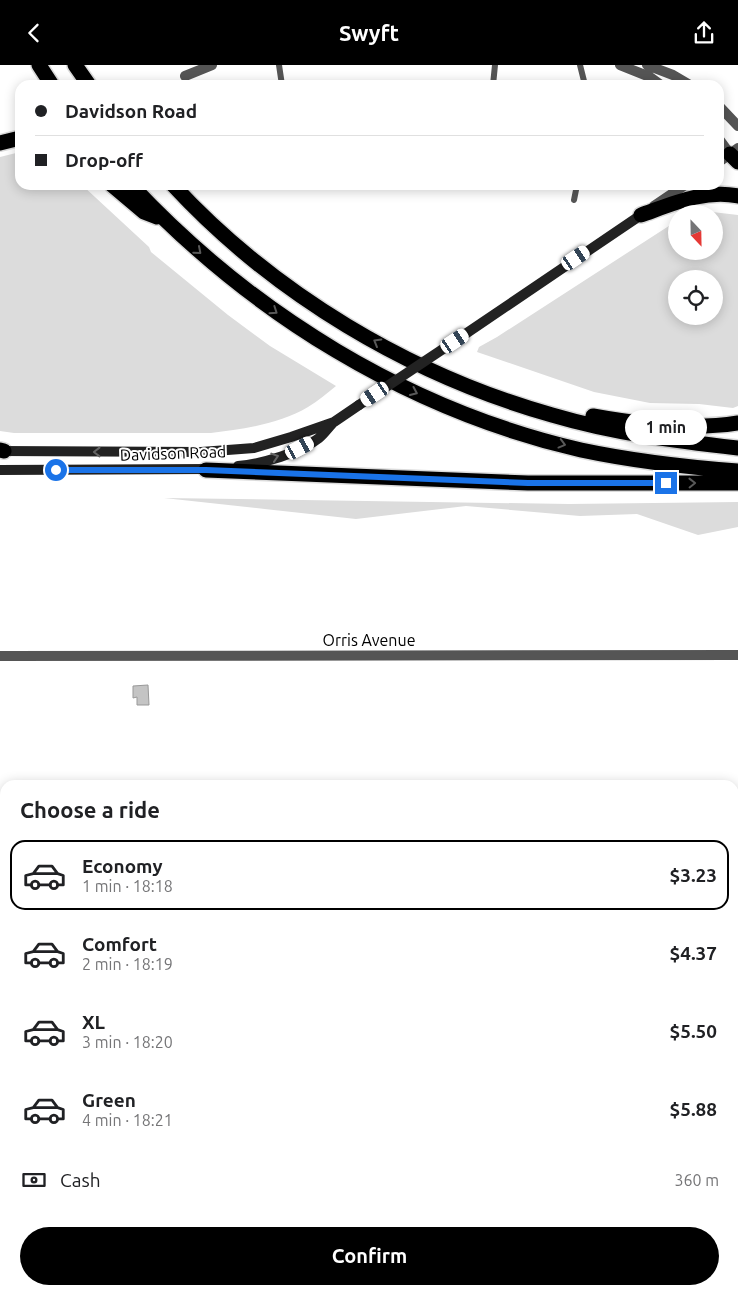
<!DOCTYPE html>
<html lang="en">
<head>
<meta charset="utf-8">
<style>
  :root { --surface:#fff; --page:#f2f2f2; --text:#202124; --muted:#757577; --line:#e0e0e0; --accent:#000 }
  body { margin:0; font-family:Ubuntu,sans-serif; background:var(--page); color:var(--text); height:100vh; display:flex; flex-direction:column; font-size:19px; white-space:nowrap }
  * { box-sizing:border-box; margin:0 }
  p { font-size:16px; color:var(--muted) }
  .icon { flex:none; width:28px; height:28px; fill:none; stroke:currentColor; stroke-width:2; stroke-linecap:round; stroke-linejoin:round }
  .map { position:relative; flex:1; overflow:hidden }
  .panel { position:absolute; left:0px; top:715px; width:739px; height:515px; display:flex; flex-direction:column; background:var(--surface); border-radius:15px 15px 0 0; box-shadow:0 2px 12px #0003 }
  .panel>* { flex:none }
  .banner { position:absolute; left:15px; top:15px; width:709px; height:110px; border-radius:15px; box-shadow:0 2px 12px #0003; display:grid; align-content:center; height:110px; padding:0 20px; background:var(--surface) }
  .needle { width:32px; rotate:158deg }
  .tools { position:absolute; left:668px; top:140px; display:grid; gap:10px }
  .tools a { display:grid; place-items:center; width:55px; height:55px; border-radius:50%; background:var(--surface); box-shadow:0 2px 12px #0003; font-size:25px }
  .end { position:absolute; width:22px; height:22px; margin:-11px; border:6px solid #1a73e8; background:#fff; box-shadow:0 0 0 2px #fff }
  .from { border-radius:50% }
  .bubble { position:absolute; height:35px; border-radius:18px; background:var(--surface); box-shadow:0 2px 12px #0003; font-size:16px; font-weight:700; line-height:35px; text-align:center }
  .car { position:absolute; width:15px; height:30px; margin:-15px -8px; border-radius:6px; box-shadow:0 0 4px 1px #0007; background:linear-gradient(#fff 24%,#345 0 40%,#fff 0 76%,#345 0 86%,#fff 0) }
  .banner b { display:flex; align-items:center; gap:18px; height:48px; font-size:19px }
  .banner b+b { border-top:1px solid var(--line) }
  .banner i { width:12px; height:12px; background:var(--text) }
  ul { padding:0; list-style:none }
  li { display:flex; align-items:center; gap:15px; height:70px; margin:0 10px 8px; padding:0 10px; border:2px solid transparent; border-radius:15px }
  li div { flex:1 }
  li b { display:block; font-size:19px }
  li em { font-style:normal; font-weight:700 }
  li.active { border-color:var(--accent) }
  li>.icon { width:45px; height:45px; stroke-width:1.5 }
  h2 { padding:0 20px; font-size:22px; line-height:60px }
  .pay { display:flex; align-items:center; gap:12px; height:55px; padding:0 20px; font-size:19px }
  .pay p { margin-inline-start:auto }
  .cta { display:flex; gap:10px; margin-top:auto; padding:10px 20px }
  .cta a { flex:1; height:58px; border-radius:30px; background:var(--accent); color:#fff; font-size:20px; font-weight:700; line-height:58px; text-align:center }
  header { display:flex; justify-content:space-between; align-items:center; height:65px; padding:0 20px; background:var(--accent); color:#fff; font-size:22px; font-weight:700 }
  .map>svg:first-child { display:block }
  .green { fill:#dcdcdc; fill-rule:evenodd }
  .building { fill:#c4c4c4; stroke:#999 }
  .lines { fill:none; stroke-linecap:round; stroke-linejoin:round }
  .highway-casing { stroke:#dbdbdb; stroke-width:18 }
  .lane { stroke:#555; stroke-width:6 }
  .street { stroke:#555; stroke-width:10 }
  .secondary { stroke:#222; stroke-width:10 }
  .highway { stroke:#000; stroke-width:15 }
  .secondary-bridge { stroke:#222; stroke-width:10 }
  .oneway { stroke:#595959 }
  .oneway2 { stroke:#646464 }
  .route { stroke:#1a73e8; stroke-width:6 }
  .labels { text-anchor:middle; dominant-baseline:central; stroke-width:4; stroke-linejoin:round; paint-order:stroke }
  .street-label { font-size:16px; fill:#000; stroke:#fff }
</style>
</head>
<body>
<header><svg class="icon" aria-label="back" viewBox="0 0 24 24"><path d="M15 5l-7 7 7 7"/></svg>Swyft<svg class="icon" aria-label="share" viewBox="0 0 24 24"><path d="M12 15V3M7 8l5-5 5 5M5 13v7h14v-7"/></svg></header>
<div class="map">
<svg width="738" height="1230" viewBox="0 0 738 1230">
  <rect width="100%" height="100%" fill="#fff"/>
  <path class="green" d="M20,87V120H82L149,182L151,187L228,250L270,281L336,321C327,328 318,336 308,342C280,359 243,364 211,368H14L0,366V92Z
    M704,146L738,150V341L733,343L699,339L650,338L594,327L477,287L479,282L497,272L675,157L676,156V186H714V149H696ZM676,214H714V251H676Z
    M164,433L569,439L738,437V462L698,470L637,449L580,451L466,441L356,454Z"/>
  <path class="building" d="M148,620L149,640H137V632L133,633V621Z"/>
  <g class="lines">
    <defs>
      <path id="highway" d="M39,0L52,20
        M75,0L89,20
        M0,78L20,73
        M730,89L738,97
        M112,120L144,147L157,152
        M131,120C252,249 408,345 581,385C633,396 685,402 738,406
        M173,120C274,229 410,310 552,350C613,368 675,376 738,383
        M641,150C672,139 705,124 738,131
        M593,351C637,359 694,365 738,358
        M0,385L4,386
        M206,405L528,418H738"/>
    </defs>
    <use href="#highway" class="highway-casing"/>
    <path class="lane" d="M279,0L282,20
      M580,0L585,20
      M493,20L495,0
      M574,135L577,120"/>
    <path class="street" d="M620,0L650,12L661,20
      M647,0L673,10L690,20
      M185,11L212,0
      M719,41L738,61
      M719,74L730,89
      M719,97L738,83
      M654,141L685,120
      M0,591L738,590
      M0,921H5
      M734,922H738
      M734,1095L738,1096
      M431,1225L442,1230
      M600,1225V1230"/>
    <path class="secondary" d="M455,276L641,150
      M0,386L201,387L254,383L291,372L334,357L359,340
      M238,401C262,399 300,388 319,373C324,369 328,363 332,359
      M0,405L211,404"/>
    <use href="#highway" class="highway"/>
    <path class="secondary-bridge" d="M359,340L455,276"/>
  </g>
  <defs><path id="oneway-chevron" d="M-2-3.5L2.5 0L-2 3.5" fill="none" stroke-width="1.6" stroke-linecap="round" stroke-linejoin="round" transform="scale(1.25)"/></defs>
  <g class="oneway">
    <use href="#oneway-chevron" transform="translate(198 186) rotate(41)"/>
    <use href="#oneway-chevron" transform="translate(274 246) rotate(34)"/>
    <use href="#oneway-chevron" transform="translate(377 277) rotate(-150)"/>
    <use href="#oneway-chevron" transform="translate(414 327) rotate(24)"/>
    <use href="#oneway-chevron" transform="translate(562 379) rotate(15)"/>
    <use href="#oneway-chevron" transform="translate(692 418) rotate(-1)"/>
  </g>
  <g class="oneway2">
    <use href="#oneway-chevron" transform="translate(97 387) rotate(-180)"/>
    <use href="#oneway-chevron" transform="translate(275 392) rotate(-18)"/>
  </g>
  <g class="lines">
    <path class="route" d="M56,405H206L528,418H666"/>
  </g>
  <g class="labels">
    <g class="street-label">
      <text transform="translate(173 388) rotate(-2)">Davidson Road</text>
      <text x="369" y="575">Orris Avenue</text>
    </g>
  </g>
</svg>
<div class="tools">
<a><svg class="needle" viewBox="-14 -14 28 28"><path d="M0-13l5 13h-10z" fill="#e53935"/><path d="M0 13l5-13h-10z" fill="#757577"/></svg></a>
<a><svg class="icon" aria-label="locate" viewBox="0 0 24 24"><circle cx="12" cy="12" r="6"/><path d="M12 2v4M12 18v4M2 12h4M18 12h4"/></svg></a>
</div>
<i class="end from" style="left:56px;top:405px"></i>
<i class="end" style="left:666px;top:418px"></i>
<div class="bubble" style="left:625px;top:345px;width:82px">1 min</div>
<i class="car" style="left:576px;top:193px;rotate:56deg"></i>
<i class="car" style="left:455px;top:276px;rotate:56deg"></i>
<i class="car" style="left:375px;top:329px;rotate:236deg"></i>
<i class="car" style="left:300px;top:383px;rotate:62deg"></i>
<div class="banner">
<b><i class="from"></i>Davidson Road</b>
<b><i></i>Drop-off</b>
</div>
<section class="panel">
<h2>Choose a ride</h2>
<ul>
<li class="active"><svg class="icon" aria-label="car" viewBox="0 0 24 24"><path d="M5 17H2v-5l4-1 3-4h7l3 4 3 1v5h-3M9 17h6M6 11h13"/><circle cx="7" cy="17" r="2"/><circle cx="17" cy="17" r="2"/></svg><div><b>Economy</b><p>1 min · 18:18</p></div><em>$3.23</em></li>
<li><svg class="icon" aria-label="car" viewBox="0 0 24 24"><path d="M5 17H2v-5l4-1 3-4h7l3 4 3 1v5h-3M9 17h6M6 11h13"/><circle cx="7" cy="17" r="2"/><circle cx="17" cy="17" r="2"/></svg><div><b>Comfort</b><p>2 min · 18:19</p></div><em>$4.37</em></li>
<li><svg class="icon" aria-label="car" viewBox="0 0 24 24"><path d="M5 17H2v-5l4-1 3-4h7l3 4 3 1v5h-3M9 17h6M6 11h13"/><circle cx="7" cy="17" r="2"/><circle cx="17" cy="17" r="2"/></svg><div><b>XL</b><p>3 min · 18:20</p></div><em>$5.50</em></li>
<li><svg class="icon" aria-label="car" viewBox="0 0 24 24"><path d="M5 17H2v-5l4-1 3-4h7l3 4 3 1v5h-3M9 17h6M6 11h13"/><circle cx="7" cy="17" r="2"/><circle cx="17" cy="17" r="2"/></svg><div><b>Green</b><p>4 min · 18:21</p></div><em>$5.88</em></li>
</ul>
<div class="pay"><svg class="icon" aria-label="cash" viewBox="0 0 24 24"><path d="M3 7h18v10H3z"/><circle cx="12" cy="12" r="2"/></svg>Cash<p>360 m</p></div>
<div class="cta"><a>Confirm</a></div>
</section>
</div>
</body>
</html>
